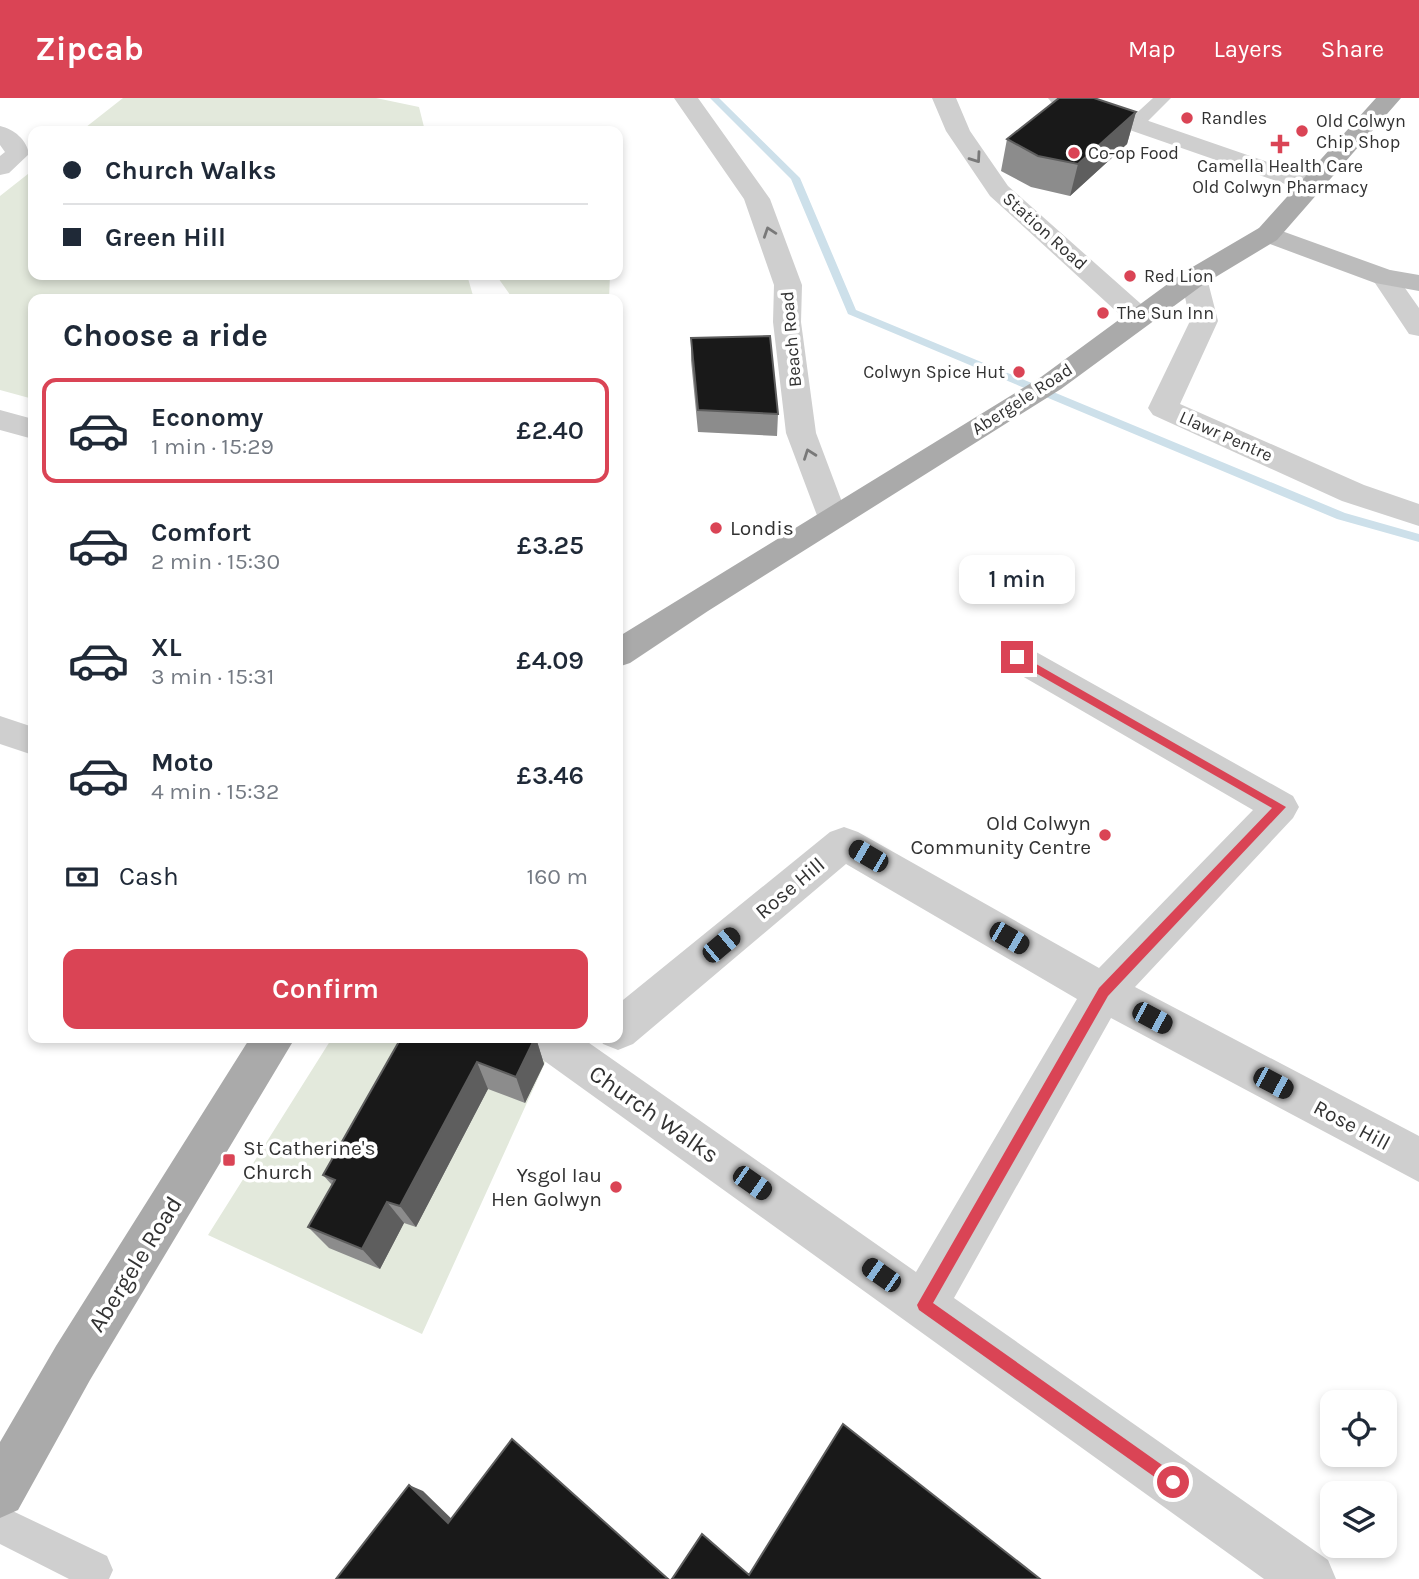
<!DOCTYPE html>
<html lang="en">
<head>
<meta charset="utf-8">
<style>
  :root { --surface:#fff; --page:#f2f2f3; --text:#1f2937; --muted:#747a83; --line:#e0e1e3; --accent:#da4455 }
  body { margin:0; font-family:Karla,sans-serif; background:var(--page); color:var(--text); height:100vh; display:flex; flex-direction:column; font-size:26px; white-space:nowrap }
  * { box-sizing:border-box; margin:0 }
  p { font-size:23px; color:var(--muted) }
  .icon { flex:none; width:38px; height:38px; fill:none; stroke:currentColor; stroke-width:2; stroke-linecap:round; stroke-linejoin:round }
  .map { position:relative; flex:1; overflow:hidden }
  .sheet { position:absolute; left:28px; top:196px; width:595px; height:749px; display:flex; flex-direction:column; background:var(--surface); border-radius:14px; box-shadow:0 4px 10px #0003 }
  .sheet>* { flex:none }
  .top-card { position:absolute; left:28px; top:28px; width:595px; height:154px; border-radius:14px; box-shadow:0 4px 10px #0003; display:grid; align-content:center; height:154px; padding:0 35px; background:var(--surface) }
  .tools { position:absolute; left:1320px; top:1292px; display:grid; gap:14px }
  .tools a { display:grid; place-items:center; width:77px; height:77px; border-radius:14px; background:var(--surface); box-shadow:0 4px 10px #0003; font-size:35px }
  .end { position:absolute; width:32px; height:32px; margin:-16px; border:9px solid #da4455; background:#fff; box-shadow:0 0 0 4px #fff }
  .from { border-radius:50% }
  .bubble { position:absolute; height:49px; border-radius:14px; background:var(--surface); box-shadow:0 4px 10px #0003; font-size:23px; font-weight:600; line-height:49px; text-align:center }
  .car { position:absolute; width:21px; height:42px; margin:-21px -10px; border-radius:9px; box-shadow:0 0 5px 2px #0007; background:linear-gradient(#222 24%,#8ab4d8 0 40%,#222 0 76%,#8ab4d8 0 86%,#222 0) }
  .top-card b { display:flex; align-items:center; gap:24px; height:66px; font-size:26px }
  .top-card b+b { border-top:2px solid var(--line) }
  .top-card i { width:18px; height:18px; background:var(--text) }
  ul { padding:0; list-style:none }
  li { display:flex; align-items:center; gap:21px; height:105px; margin:0 14px 10px; padding:0 21px; border:4px solid transparent; border-radius:14px }
  li div { flex:1 }
  li b { display:block; font-size:26px }
  li em { font-style:normal; font-weight:600 }
  li.selected { border-color:var(--accent) }
  li>.icon { width:63px; height:63px; stroke-width:1.5 }
  h2 { padding:0 35px; font-size:32px; line-height:84px }
  .pay { display:flex; align-items:center; gap:18px; height:77px; padding:0 35px; font-size:26px }
  .pay p { margin-inline-start:auto }
  .cta { display:flex; gap:14px; margin-top:auto; padding:14px 35px }
  .cta a { flex:1; height:80px; border-radius:14px; background:var(--accent); color:#fff; font-size:28px; font-weight:600; line-height:80px; text-align:center }
  header { display:flex; align-items:center; gap:42px; box-sizing:border-box; height:98px; padding:0 35px; background:var(--accent); color:#fff }
  header strong { font-size:33px }
  nav { display:flex; gap:38px; margin-inline-start:auto; font-size:24px }
  .map>svg:first-child { display:block }
  .green { fill:#e3e9dc }
  .lines { fill:none; stroke-linecap:round; stroke-linejoin:round }
  .stream { fill:#cde0ea; fill-rule:evenodd }
  .lane { fill:#cfcfcf; fill-rule:evenodd }
  .street { fill:#cfcfcf; fill-rule:evenodd }
  .secondary { fill:#bcbcbc; fill-rule:evenodd }
  .primary { fill:#aaa; fill-rule:evenodd }
  .wall { fill:#8c8c8c }
  .shaded-wall { fill:#5e5e5e }
  .building { fill:#191919; stroke:#5e5e5e; stroke-width:2 }
  .oneway { stroke:#797979 }
  .route { fill:#da4455 }
  .poi-dot { fill:#da4455; stroke:#fff; stroke-width:2.5 }
  .labels { text-anchor:middle; dominant-baseline:central; stroke-width:7; stroke-linejoin:round; paint-order:stroke }
  .far-poi-label { font-size:18px; fill:#323232; stroke:#fff; text-anchor:start }
  .far-street-label { font-size:18px; fill:#323232; stroke:#fff }
  .poi-label { font-size:21px; fill:#323232; stroke:#fff; text-anchor:start }
  .street-label { font-size:21px; fill:#323232; stroke:#fff }
  .near-street-label { font-size:24px; fill:#323232; stroke:#fff }
</style>
</head>
<body>
<header>
<strong>Zipcab</strong>
<nav><a>Map</a><a>Layers</a><a>Share</a></nav>
</header>
<div class="map">
<svg width="1419" height="1481" viewBox="0 0 1419 1481">
  <rect width="100%" height="100%" fill="#fff"/>
  <path class="green" d="M123,0H376L419,9L425,33H81Z
    M33,72V177H467L474,201H33V301L0,292V98Z
    M496,177H610L609,201H513Z
    M332,940H531L550,954L422,1236L208,1137Z"/>
  <g class="lines">
    <path class="stream" d="M710,0H719L800,80L856,212L1345,415L1419,436V444L1337,421L848,216L791,81Z"/>
    <path class="lane" d="M1153,0H1171L1141,30H1129L1126,26L1129,22Z
      M0,1407L107,1458L113,1472L109,1481H69L0,1446Z"/>
    <path class="street" d="M674,0H698L770,101L802,187L801,224L816,335L848,420L843,428L832,431L821,428L786,335L773,224L774,187L744,101Z
      M932,0H956L970,33L1008,88L1149,213L1153,219L1149,225H1129L990,98L946,33Z
      M1048,0H1082L1323,83L1326,88L1323,93H1305L1052,5Z
      M0,28C14,31 27,42 29,56L9,75L0,77V58L5,54L0,47Z
      M1384,171L1393,173L1419,210V238L1409,236L1371,179L1375,173Z
      M1194,172L1204,174L1207,180L1218,223L1180,306L1364,387L1419,406V428L1342,403L1153,317L1148,310L1190,223L1181,180L1184,174Z
      M0,312L33,321V341L0,332Z
      M1017,546L1029,550L1293,698L1299,709L1293,720L1135,889L1419,1038V1084L1111,920L954,1200L1328,1462L1336,1481H1264L532,954L526,940H582L916,1174L1077,901L846,766L633,946L618,952L603,946L600,940H618V906L830,734L844,729L858,734L1099,870L1253,712L1005,568L1000,559L1005,550Z
      M0,618L33,629V657L0,646Z"/>
    <path class="secondary" d="M1268,128L1390,172L1419,177V193L1375,185L1259,142L1255,136L1259,130Z"/>
    <path class="primary" d="M1376,0H1401L1277,142L1204,186L1061,291L708,513L630,565L618,569V539L1041,279L1184,174L1259,130Z
      M250,940H295L90,1282L18,1412L0,1420V1344L56,1248Z"/>
  </g>
  <path class="wall" d="M1136,14L1127,46L1070,98L1031,89L1001,73L1007,41Z
    M691,240L778,316L777,338L698,334L691,262Z
    M401,940H536L544,966L525,1005L488,991L416,1129L404,1125L380,1171L329,1150L308,1129L332,1087L323,1077Z"/>
  <path class="shaded-wall" d="M1136,14L1127,46L1070,98L1078,66Z
    M535,940H536L544,966L525,1005L516,979Z
    M477,964L488,991L416,1129L400,1108Z
    M387,1104L404,1125L380,1171L362,1151Z
    M409,1387L423,1393L460,1429L448,1425Z"/>
  <path class="building" d="M1059,0H1094L1136,14L1078,66L1038,58L1007,41Z
    M770,238L778,316L698,312L691,240Z
    M401,940H535L516,979L477,964L400,1108L387,1104L362,1151L308,1129L335,1082L323,1077Z
    M843,1326L1040,1481H672L702,1436L749,1477Z
    M512,1341L668,1481H336L409,1387L448,1425Z"/>
  <defs><path id="oneway-chevron" d="M-2-3.5L2.5 0L-2 3.5" fill="none" stroke-width="1.6" stroke-linecap="round" stroke-linejoin="round" transform="scale(1.75)"/></defs>
  <g class="oneway">
    <use href="#oneway-chevron" transform="translate(976 60) rotate(55)"/>
    <use href="#oneway-chevron" transform="translate(769 134) rotate(-109)"/>
    <use href="#oneway-chevron" transform="translate(809 356) rotate(-110)"/>
  </g>
  <path class="route" d="M1017,555L1286,709L1108,898L933,1205L1179,1379L1181,1384L1173,1392L919,1212L917,1207L1099,890L1272,710L1013,562V557Z"/>
  <g class="poi-dot">
    <circle cx="1187" cy="20" r="7"/>
    <circle cx="1302" cy="33" r="7"/>
    <path d="M1276.5 35.5h7v7h7v7h-7v7h-7v-7h-7v-7h7z"/>
    <circle cx="1074" cy="55" r="7"/>
    <circle cx="1130" cy="178" r="7"/>
    <circle cx="1103" cy="215" r="7"/>
    <circle cx="1019" cy="274" r="7"/>
    <circle cx="716" cy="430" r="7"/>
    <circle cx="1105" cy="737" r="7"/>
    <rect x="222" y="1055" width="14" height="14" rx="3.5"/>
    <circle cx="616" cy="1089" r="7"/>
  </g>
  <g class="labels">
    <g class="far-poi-label">
      <text x="1201" y="20">Randles</text>
      <text x="1316" y="23">Old Colwyn<tspan x="1316" dy="21">Chip Shop</tspan></text>
      <text x="1088" y="55">Co-op Food</text>
      <text x="1280" y="68" text-anchor="middle">Camella Health Care<tspan x="1280" dy="21">Old Colwyn Pharmacy</tspan></text>
      <text x="1144" y="178">Red Lion</text>
      <text x="1117" y="215">The Sun Inn</text>
      <text x="1005" y="274" text-anchor="end">Colwyn Spice Hut</text>
    </g>
    <g class="far-street-label">
      <text transform="translate(1045 133) rotate(42)">Station Road</text>
      <text transform="translate(791 241) rotate(-95)">Beach Road</text>
      <text transform="translate(1022 301) rotate(-33)">Abergele Road</text>
      <text transform="translate(1226 338) rotate(24)">Llawr Pentre</text>
    </g>
    <g class="poi-label">
      <text x="730" y="430">Londis</text>
      <text x="1091" y="725" text-anchor="end">Old Colwyn<tspan x="1091" dy="24">Community Centre</tspan></text>
      <text x="243" y="1050">St Catherine's<tspan x="243" dy="24">Church</tspan></text>
      <text x="602" y="1077" text-anchor="end">Ysgol Iau<tspan x="602" dy="24">Hen Golwyn</tspan></text>
    </g>
    <g class="street-label">
      <text transform="translate(790 790) rotate(-40)">Rose Hill</text>
      <text transform="translate(1352 1027) rotate(28)">Rose Hill</text>
    </g>
    <g class="near-street-label">
      <text transform="translate(654 1016) rotate(35)">Church Walks</text>
      <text transform="translate(135 1166) rotate(-58)">Abergele Road</text>
    </g>
  </g>
</svg>
<div class="tools">
<a><svg class="icon" aria-label="locate" viewBox="0 0 24 24"><circle cx="12" cy="12" r="6"/><path d="M12 2v4M12 18v4M2 12h4M18 12h4"/></svg></a>
<a><svg class="icon" aria-label="layers" viewBox="0 0 24 24"><path d="M12 4l9 5-9 5-9-5zM3 14l9 5 9-5"/></svg></a>
</div>
<i class="end from" style="left:1173px;top:1384px"></i>
<i class="end" style="left:1017px;top:559px"></i>
<div class="bubble" style="left:959px;top:457px;width:116px">1 min</div>
<i class="car" style="left:868px;top:758px;rotate:300deg"></i>
<i class="car" style="left:1009px;top:840px;rotate:120deg"></i>
<i class="car" style="left:721px;top:847px;rotate:50deg"></i>
<i class="car" style="left:1152px;top:920px;rotate:118deg"></i>
<i class="car" style="left:1273px;top:985px;rotate:118deg"></i>
<i class="car" style="left:752px;top:1085px;rotate:125deg"></i>
<i class="car" style="left:881px;top:1177px;rotate:305deg"></i>
<div class="top-card">
<b><i class="from"></i>Church Walks</b>
<b><i></i>Green Hill</b>
</div>
<section class="sheet">
<h2>Choose a ride</h2>
<ul>
<li class="selected"><svg class="icon" aria-label="car" viewBox="0 0 24 24"><path d="M5 17H2v-5l4-1 3-4h7l3 4 3 1v5h-3M9 17h6M6 11h13"/><circle cx="7" cy="17" r="2"/><circle cx="17" cy="17" r="2"/></svg><div><b>Economy</b><p>1 min · 15:29</p></div><em>£2.40</em></li>
<li><svg class="icon" aria-label="car" viewBox="0 0 24 24"><path d="M5 17H2v-5l4-1 3-4h7l3 4 3 1v5h-3M9 17h6M6 11h13"/><circle cx="7" cy="17" r="2"/><circle cx="17" cy="17" r="2"/></svg><div><b>Comfort</b><p>2 min · 15:30</p></div><em>£3.25</em></li>
<li><svg class="icon" aria-label="car" viewBox="0 0 24 24"><path d="M5 17H2v-5l4-1 3-4h7l3 4 3 1v5h-3M9 17h6M6 11h13"/><circle cx="7" cy="17" r="2"/><circle cx="17" cy="17" r="2"/></svg><div><b>XL</b><p>3 min · 15:31</p></div><em>£4.09</em></li>
<li><svg class="icon" aria-label="car" viewBox="0 0 24 24"><path d="M5 17H2v-5l4-1 3-4h7l3 4 3 1v5h-3M9 17h6M6 11h13"/><circle cx="7" cy="17" r="2"/><circle cx="17" cy="17" r="2"/></svg><div><b>Moto</b><p>4 min · 15:32</p></div><em>£3.46</em></li>
</ul>
<div class="pay"><svg class="icon" aria-label="cash" viewBox="0 0 24 24"><path d="M3 7h18v10H3z"/><circle cx="12" cy="12" r="2"/></svg>Cash<p>160 m</p></div>
<div class="cta"><a>Confirm</a></div>
</section>
</div>
</body>
</html>
